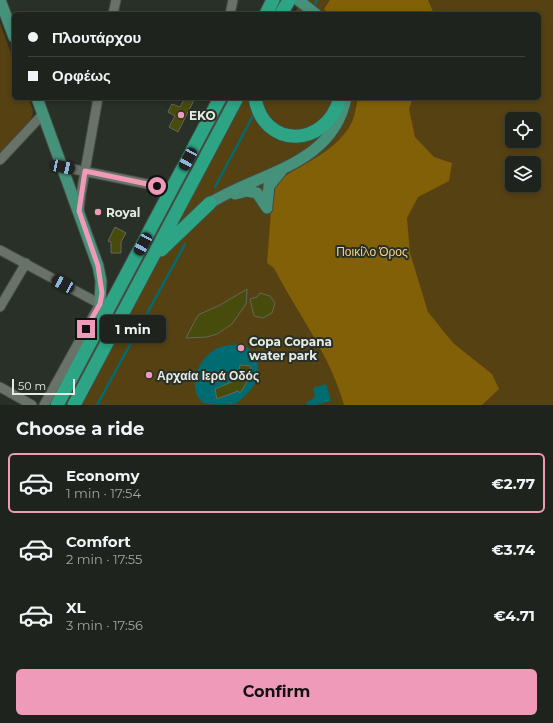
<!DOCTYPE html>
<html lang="en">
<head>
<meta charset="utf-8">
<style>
  :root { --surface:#1e241d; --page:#262c26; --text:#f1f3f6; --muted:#a1a4a4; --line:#3c413b; --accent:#ef9ab8 }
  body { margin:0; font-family:Montserrat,sans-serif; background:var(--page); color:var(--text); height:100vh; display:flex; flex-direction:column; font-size:15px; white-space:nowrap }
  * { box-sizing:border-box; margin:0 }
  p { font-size:13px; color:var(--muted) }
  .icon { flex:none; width:22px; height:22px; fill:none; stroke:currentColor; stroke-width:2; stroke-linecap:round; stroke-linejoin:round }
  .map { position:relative; height:405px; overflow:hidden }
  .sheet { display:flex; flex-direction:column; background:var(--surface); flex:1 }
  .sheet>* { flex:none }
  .banner { position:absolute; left:12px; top:12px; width:529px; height:88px; border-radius:6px; box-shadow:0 2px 6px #0003,0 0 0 1px var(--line); display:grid; align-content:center; height:88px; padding:0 16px; background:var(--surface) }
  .tools { position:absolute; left:505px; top:112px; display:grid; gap:8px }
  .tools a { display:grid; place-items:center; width:36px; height:36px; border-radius:6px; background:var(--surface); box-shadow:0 2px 6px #0003,0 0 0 1px var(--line); font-size:20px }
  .scale { position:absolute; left:12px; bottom:10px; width:63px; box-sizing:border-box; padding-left:4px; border:2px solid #e6ebe5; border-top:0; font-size:11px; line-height:14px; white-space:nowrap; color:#e6ebe5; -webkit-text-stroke:3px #283027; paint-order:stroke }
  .end { position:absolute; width:18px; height:18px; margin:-9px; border:5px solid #ef9ab8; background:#111; box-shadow:0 0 0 2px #111 }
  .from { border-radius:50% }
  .bubble { position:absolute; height:28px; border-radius:6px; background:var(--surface); box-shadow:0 2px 6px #0003,0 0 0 1px var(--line); font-size:13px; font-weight:700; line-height:28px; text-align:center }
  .car { position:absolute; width:12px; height:24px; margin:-12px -6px; border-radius:5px; box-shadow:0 0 3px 1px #0007; background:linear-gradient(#222 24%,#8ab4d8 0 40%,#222 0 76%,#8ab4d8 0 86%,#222 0) }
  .banner b { display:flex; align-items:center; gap:14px; height:38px; font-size:15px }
  .banner b+b { border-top:1px solid var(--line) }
  .banner i { width:10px; height:10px; background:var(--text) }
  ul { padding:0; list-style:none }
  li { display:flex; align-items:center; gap:12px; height:60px; margin:0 8px 6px; padding:0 8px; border:2px solid transparent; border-radius:6px }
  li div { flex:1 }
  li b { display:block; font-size:15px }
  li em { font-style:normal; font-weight:700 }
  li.selected { border-color:var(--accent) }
  li>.icon { width:36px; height:36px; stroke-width:1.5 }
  h2 { padding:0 16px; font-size:18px; line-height:48px }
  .button { display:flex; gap:8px; margin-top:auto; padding:8px 16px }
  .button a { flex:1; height:46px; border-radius:6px; background:var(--accent); color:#111; font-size:16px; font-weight:700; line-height:46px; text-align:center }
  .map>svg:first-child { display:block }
  .green { fill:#564112; fill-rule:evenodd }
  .forest { fill:#826007 }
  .water { fill:#006b70 }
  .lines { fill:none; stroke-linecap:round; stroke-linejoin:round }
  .stream { stroke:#006b70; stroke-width:2.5 }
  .building { fill:#474b0b; stroke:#66675b }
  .minor-casing { stroke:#444b43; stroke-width:11 }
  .major-casing { stroke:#444b43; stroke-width:13 }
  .highway-casing { stroke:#444b43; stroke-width:15 }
  .minor { stroke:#697268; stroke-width:9 }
  .major { stroke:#459179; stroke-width:11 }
  .highway { stroke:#2da585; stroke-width:13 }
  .route { stroke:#ef9ab8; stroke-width:5 }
  .poi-dot { fill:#ef9ab8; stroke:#283027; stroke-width:1.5 }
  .labels { text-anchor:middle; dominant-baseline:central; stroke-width:4; stroke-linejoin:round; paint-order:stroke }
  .poi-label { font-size:12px; font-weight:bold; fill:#e6ebe5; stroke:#283027; text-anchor:start }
  .park-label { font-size:12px; fill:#f9d284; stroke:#283027 }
</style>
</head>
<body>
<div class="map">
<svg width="553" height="405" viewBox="0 0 553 405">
  <rect width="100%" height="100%" fill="#283027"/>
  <path class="green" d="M302,0H553V405H59L78,353L245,98H539V14H294ZM512,119H534V141H512ZM512,163H534V185H512Z
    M0,23L14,61V98H28C30,103 33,108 33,113C32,123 7,145 0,153Z"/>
  <path class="forest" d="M330,0H428L434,14H329L324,9Z
    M358,98H413L409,109L415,137L434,157L452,163L449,181L418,197L407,218L410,253L428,312L453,343L492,374L499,389L482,405H344C330,354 298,315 274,268L267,263L273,185C299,163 335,155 352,122C355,115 356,106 358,98Z"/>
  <path class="water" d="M229,345C233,345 238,344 241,345C256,348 262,368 256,381C252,390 244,397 236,404C229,405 209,405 203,403C186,387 198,360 214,350C218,347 224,346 229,345Z
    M326,384L331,401L316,405H306L307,402L315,397L313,388Z"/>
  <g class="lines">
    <path class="stream" d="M313,7L317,0
      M215,187L254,114
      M97,405L185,244"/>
  </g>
  <path class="building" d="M185,98L194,100L178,132L169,127L175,116L168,112L172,104L180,107Z
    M115,227L126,233L121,242V253H111V242L108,241Z
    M247,289L246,304L232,324L217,334L207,337L186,338L198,315L220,305Z
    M260,293L270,296L275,303L272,313L263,318L254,316L250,299L257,297Z
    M240,365L251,366L250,376L247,382L240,393L238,391L217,399L215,389L234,381L239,373Z"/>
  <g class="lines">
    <defs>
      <path id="minor" d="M113,14L116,0
        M230,14L233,0
        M0,160L43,114
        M63,167L172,189
        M79,211L81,194L98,98
        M0,250L100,304L44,405
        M0,307L26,263
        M0,387L32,405"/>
      <path id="major" d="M0,0L14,37
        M298,0L316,14
        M37,98L98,266L101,281L100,304
        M235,194L247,191L257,193L267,208
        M210,203C260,172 333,165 346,98
        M267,205L269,186L282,170"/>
      <path id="highway" d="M266,14L273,0
        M281,14L289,0
        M255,98C263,148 325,150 340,98
        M161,250L210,203
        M57,405L220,98
        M74,405L237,98"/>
    </defs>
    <use href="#minor" class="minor-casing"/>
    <use href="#major" class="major-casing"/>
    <use href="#highway" class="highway-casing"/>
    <use href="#minor" class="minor"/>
    <use href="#major" class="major"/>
    <use href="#highway" class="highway"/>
  </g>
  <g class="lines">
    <path class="route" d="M86,329L100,304L102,293L98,266L79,211L85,171L157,186"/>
  </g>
  <g class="poi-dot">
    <circle cx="181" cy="115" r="4"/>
    <circle cx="98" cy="212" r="4"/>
    <circle cx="241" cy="348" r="4"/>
    <circle cx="149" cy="375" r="4"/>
  </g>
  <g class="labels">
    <g class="poi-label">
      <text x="189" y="115">EKO</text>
      <text x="106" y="212">Royal</text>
      <text x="249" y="341">Copa Copana<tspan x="249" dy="14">water park</tspan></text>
      <text x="157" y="375">Αρχαία Ιερά Οδός</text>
    </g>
    <g class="park-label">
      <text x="372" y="251">Ποικίλο Όρος</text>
    </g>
  </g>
</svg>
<div class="tools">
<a><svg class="icon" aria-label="locate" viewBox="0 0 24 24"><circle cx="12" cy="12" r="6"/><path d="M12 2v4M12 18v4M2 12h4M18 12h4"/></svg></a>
<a><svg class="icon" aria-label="layers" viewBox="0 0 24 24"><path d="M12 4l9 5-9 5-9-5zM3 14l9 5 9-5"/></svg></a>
</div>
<div class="scale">50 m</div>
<i class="end from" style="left:157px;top:186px"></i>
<i class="end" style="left:86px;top:329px"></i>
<div class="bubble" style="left:100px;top:315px;width:66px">1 min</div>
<i class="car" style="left:188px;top:159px;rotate:208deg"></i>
<i class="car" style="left:63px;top:167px;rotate:102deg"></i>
<i class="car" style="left:143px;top:244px;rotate:208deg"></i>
<i class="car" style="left:63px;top:284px;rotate:298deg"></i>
<div class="banner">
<b><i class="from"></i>Πλουτάρχου</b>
<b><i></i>Ορφέως</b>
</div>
</div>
<section class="sheet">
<h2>Choose a ride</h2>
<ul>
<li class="selected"><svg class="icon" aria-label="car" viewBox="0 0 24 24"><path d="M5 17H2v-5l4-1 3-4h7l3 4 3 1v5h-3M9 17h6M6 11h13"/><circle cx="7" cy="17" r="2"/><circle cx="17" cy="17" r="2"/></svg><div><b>Economy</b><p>1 min · 17:54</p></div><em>€2.77</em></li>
<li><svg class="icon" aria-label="car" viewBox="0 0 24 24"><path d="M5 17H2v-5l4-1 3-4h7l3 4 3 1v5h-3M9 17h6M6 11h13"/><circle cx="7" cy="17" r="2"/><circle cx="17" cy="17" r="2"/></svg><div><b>Comfort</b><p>2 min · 17:55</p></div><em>€3.74</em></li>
<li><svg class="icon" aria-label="car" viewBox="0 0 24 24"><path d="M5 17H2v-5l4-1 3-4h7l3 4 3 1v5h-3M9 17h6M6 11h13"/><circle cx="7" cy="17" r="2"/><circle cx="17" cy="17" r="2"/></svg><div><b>XL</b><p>3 min · 17:56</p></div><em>€4.71</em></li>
</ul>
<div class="button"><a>Confirm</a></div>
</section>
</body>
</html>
